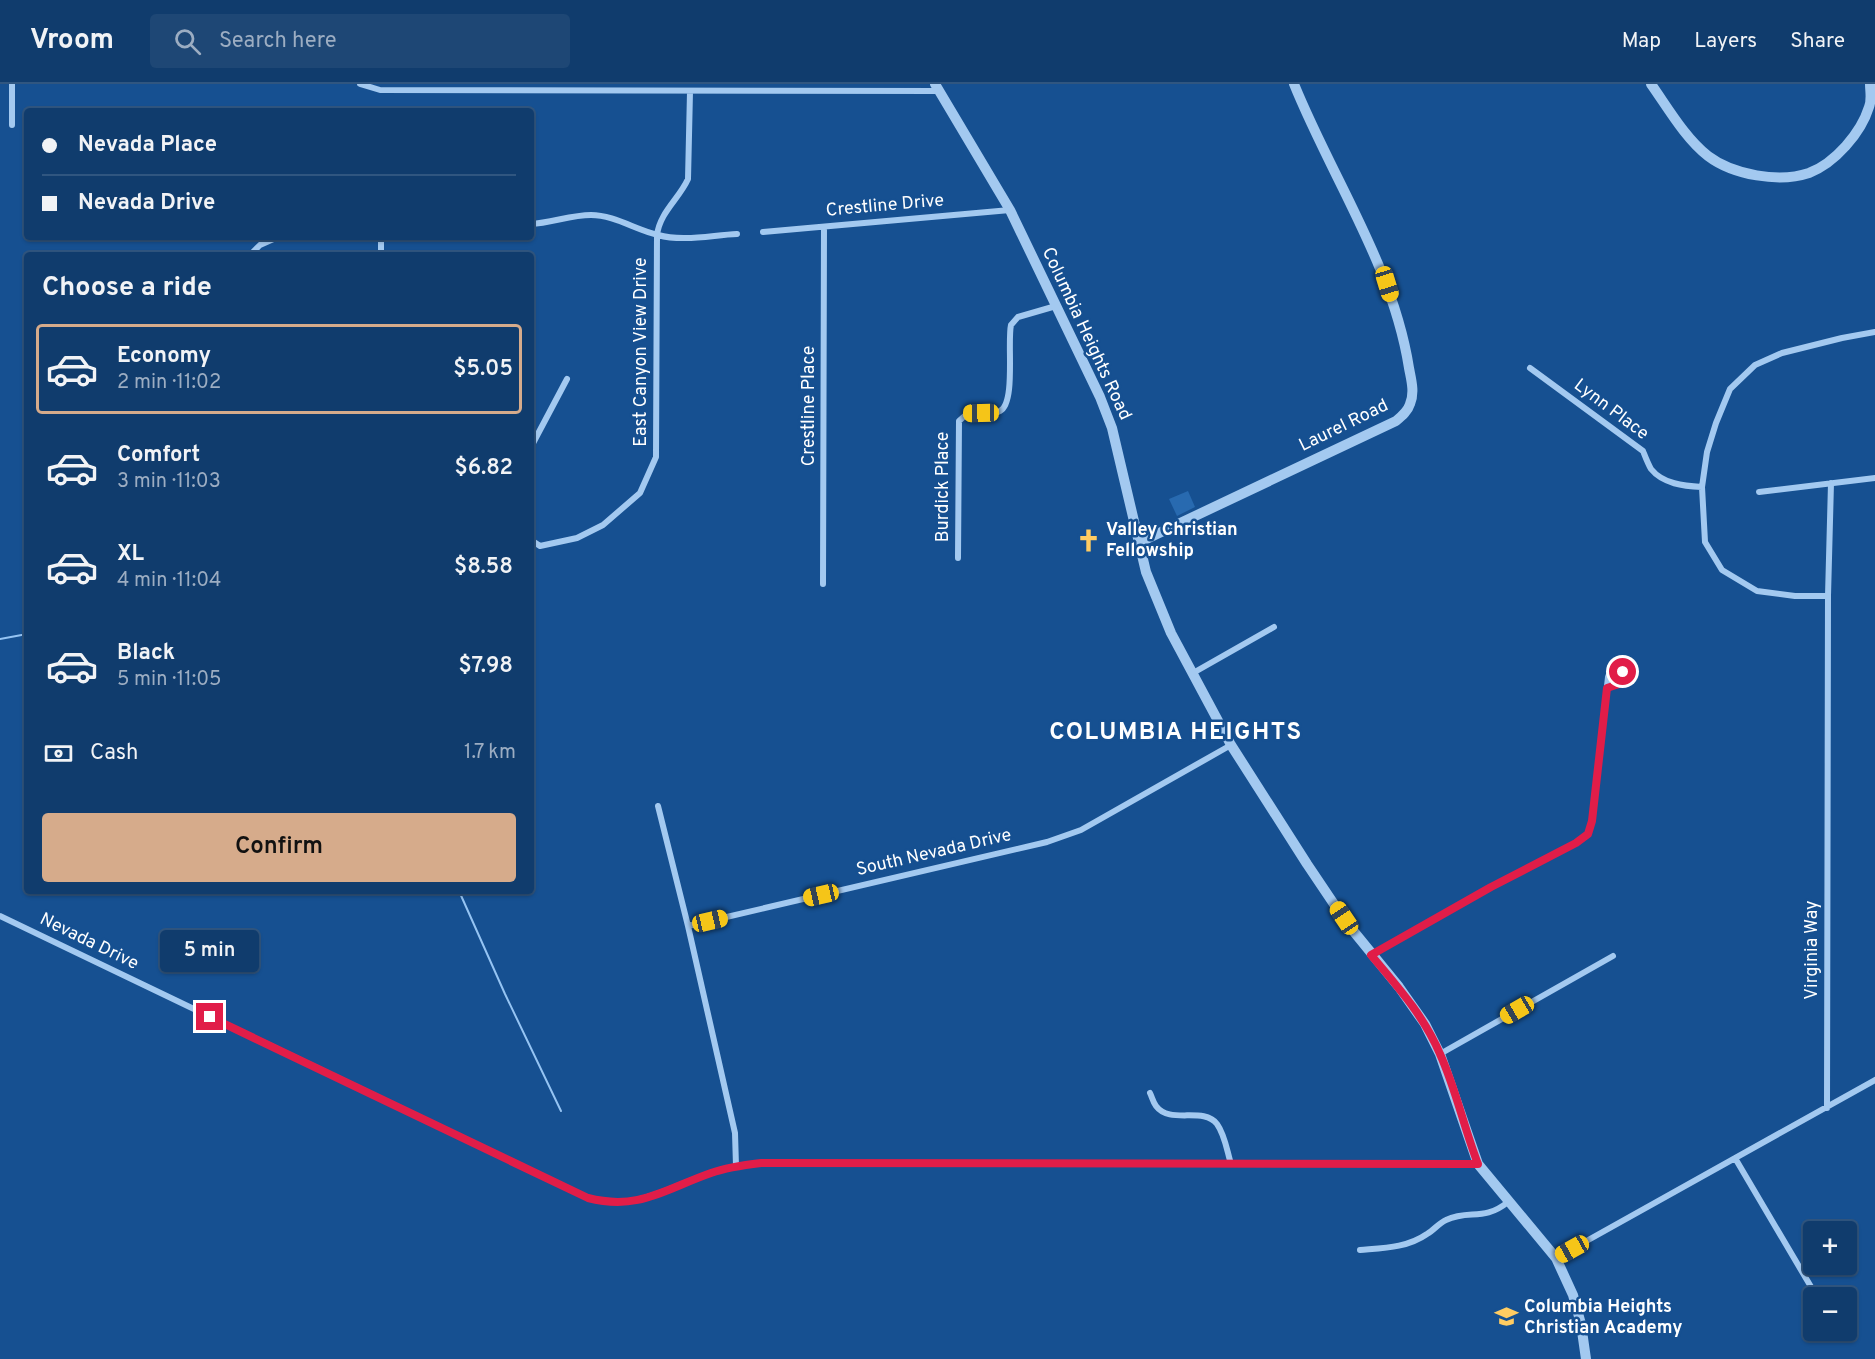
<!DOCTYPE html>
<html lang="en">
<head>
<meta charset="utf-8">
<style>
  :root { --surface:#103c6d; --page:#1e4775; --text:#f1f3f6; --muted:#9cadc2; --line:#305680; --accent:#d6ab8b }
  body { margin:0; font-family:Overpass,sans-serif; background:var(--page); color:var(--text); height:100vh; display:flex; flex-direction:column; font-size:22px; white-space:nowrap }
  * { box-sizing:border-box; margin:0 }
  p { font-size:20px; color:var(--muted) }
  .icon { flex:none; width:33px; height:33px; fill:none; stroke:currentColor; stroke-width:2; stroke-linecap:round; stroke-linejoin:round }
  .map { position:relative; flex:1; overflow:hidden }
  .sheet { position:absolute; left:24px; top:168px; width:510px; height:642px; display:flex; flex-direction:column; background:var(--surface); border-radius:6px; box-shadow:0 2px 4px #0004,0 0 0 2px var(--line) }
  .sheet>* { flex:none }
  .guide { position:absolute; left:24px; top:24px; width:510px; height:132px; border-radius:6px; box-shadow:0 2px 4px #0004,0 0 0 2px var(--line); display:grid; align-content:center; height:132px; padding:0 18px; background:var(--surface) }
  .tools { position:absolute; left:1803px; top:1137px; display:grid; gap:12px }
  .tools a { display:grid; place-items:center; width:54px; height:54px; border-radius:6px; background:var(--surface); box-shadow:0 2px 4px #0004,0 0 0 2px var(--line); font-size:30px }
  .end { position:absolute; width:27px; height:27px; margin:-14px; border:8px solid #e11d48; background:#fff; box-shadow:0 0 0 3px #fff }
  .from { border-radius:50% }
  .bubble { position:absolute; height:42px; border-radius:6px; background:var(--surface); box-shadow:0 2px 4px #0004,0 0 0 2px var(--line); font-size:20px; font-weight:600; line-height:42px; text-align:center }
  .car { position:absolute; width:18px; height:36px; margin:-18px -9px; border-radius:8px; box-shadow:0 0 4px 2px #0007; background:linear-gradient(#f5c518 24%,#345 0 40%,#f5c518 0 76%,#345 0 86%,#f5c518 0) }
  .guide b { display:flex; align-items:center; gap:21px; height:57px; font-size:22px }
  .guide b+b { border-top:2px solid var(--line) }
  .guide i { width:15px; height:15px; background:var(--text) }
  ul { padding:0; list-style:none }
  li { display:flex; align-items:center; gap:18px; height:90px; margin:0 12px 9px; padding:0 6px; border:3px solid transparent; border-radius:6px }
  li div { flex:1 }
  li b { display:block; font-size:22px }
  li em { font-style:normal; font-weight:600 }
  li.active { border-color:var(--accent) }
  li>.icon { width:54px; height:54px; stroke-width:1.5 }
  h2 { padding:0 18px; font-size:27px; line-height:72px }
  .pay { display:flex; align-items:center; gap:15px; height:66px; padding:0 18px; font-size:22px }
  .pay p { margin-inline-start:auto }
  .primary-button { display:flex; gap:12px; margin-top:auto; padding:12px 18px }
  .primary-button a { flex:1; height:69px; border-radius:6px; background:var(--accent); color:#111; font-size:24px; font-weight:600; line-height:69px; text-align:center }
  header { display:flex; align-items:center; gap:36px; box-sizing:border-box; height:84px; padding:0 30px; background:var(--surface); border-bottom:2px solid var(--line) }
  header strong { font-size:28px }
  nav { display:flex; gap:33px; margin-inline-start:auto; font-size:21px }
  .search { width:420px; height:54px; background:var(--page); display:flex; align-items:center; gap:15px; box-sizing:border-box; padding:0 21px; border-radius:6px; color:var(--muted); font-size:22px }
  .map>svg:first-child { display:block }
  .park { fill:#286ab0 }
  .lines { fill:none; stroke-linecap:round; stroke-linejoin:round }
  .stream { stroke:#95c4f3; stroke-width:2 }
  .minor { stroke:#a3c9f0; stroke-width:6 }
  .tertiary { stroke:#a3c9f0; stroke-width:10 }
  .route { stroke:#e11d48; stroke-width:8 }
  .labels { text-anchor:middle; dominant-baseline:central; stroke-width:5; stroke-linejoin:round; paint-order:stroke }
  .street-label { font-size:18px; fill:#fff; stroke:#165091 }
  .poi-label { font-size:18px; font-weight:bold; fill:#fff; stroke:#165091; text-anchor:start }
  .district-label { font-size:24px; font-weight:bold; letter-spacing:1.5px; fill:#fff; stroke:#165091 }
</style>
</head>
<body>
<header>
<strong>Vroom</strong>
<div class="search"><svg class="icon" aria-label="search" viewBox="0 0 24 24"><circle cx="10" cy="10" r="6"/><path d="M15 15l6 6"/></svg>Search here</div>
<nav><a>Map</a><a>Layers</a><a>Share</a></nav>
</header>
<div class="map">
<svg width="1875" height="1275" viewBox="0 0 1875 1275">
  <rect width="100%" height="100%" fill="#165091"/>
  <path class="park" d="M1188,407L1195,423L1177,432L1169,415Z"/>
  <g class="lines">
    <path class="stream" d="M0,555L27,550
      M459,807L505,910L561,1027"/>
    <path class="minor" d="M12,0V41
      M360,0L380,6L939,7
      M531,140C551,139 571,131 591,131C614,131 636,146 658,151C683,158 712,151 737,150
      M763,148L1010,126
      M381,153V171
      M250,171L260,161L278,153
      M1530,284L1643,367C1645,372 1648,380 1651,385C1663,400 1684,402 1702,403
      M531,363L567,295
      M1759,408L1875,394
      M531,456L540,462L577,454L603,441L640,409L656,373L657,151C660,128 679,115 688,95L690,8
      M958,474L959,337L968,329C976,329 992,332 1000,327C1016,319 1007,258 1011,241L1018,233L1056,222
      M823,500L824,143
      M1828,512H1795L1757,507L1722,486L1705,458L1702,403L1707,368L1716,339L1730,305L1755,281L1782,269L1842,254L1875,248
      M1193,589L1274,543
      M658,722L688,842L735,1049L736,1082
      M0,832L588,1114C639,1127 665,1104 711,1089C728,1083 744,1081 761,1079L1478,1080
      M688,842L1047,758L1081,746L1231,661
      M1371,871L1491,803L1576,759L1588,750L1592,737L1608,593L1611,585L1618,584L1623,588L1625,593L1622,599L1607,604
      M1440,970L1613,872
      M1150,1009C1152,1013 1153,1018 1156,1022C1170,1041 1203,1022 1217,1040C1225,1051 1227,1067 1231,1080
      M1827,1024L1828,512L1831,399
      M1735,1074L1817,1213
      M1360,1166C1383,1164 1407,1164 1427,1150C1434,1146 1439,1139 1446,1136C1470,1125 1483,1138 1508,1118
      M1556,1174L1875,996"/>
    <path class="tertiary" d="M935,0L1010,126L1100,313L1112,344L1146,488L1171,549L1231,661L1307,780L1346,838L1399,903L1425,940L1440,970L1478,1080L1556,1174L1573,1211L1581,1240L1586,1275
      M1651,0C1668,24 1685,54 1708,72C1733,91 1779,99 1809,89C1835,79 1861,49 1869,23C1872,16 1870,7 1870,0
      M1138,459L1396,337C1402,332 1408,327 1410,320C1415,308 1411,295 1409,284C1393,182 1332,94 1294,0"/>
  </g>
  <g class="lines">
    <path class="route" d="M210,933L588,1114C639,1127 665,1105 711,1089C728,1083 744,1081 761,1079L1478,1080C1464,1044 1456,1005 1440,970C1424,932 1397,902 1371,871L1491,803L1576,759L1588,750L1592,737L1607,604L1622,599L1625,593L1623,588"/>
  </g>
  <defs>
    <symbol id="church-bare" viewBox="-9 -9 18 18"><path d="M-1.2-6h2.4v3.5h3.3v2.4h-3.3V6h-2.4V-.1h-3.3v-2.4h3.3Z" fill="#ffcc62" stroke="#165091" stroke-width="2.5" paint-order="stroke"/></symbol>
    <symbol id="school-bare" viewBox="-9 -9 18 18"><path d="M0-5L7-2L0 1L-7-2ZM-4 1L0 2.5L4 1V4Q0 6-4 4Z" fill="#ffcc62" stroke="#165091" stroke-width="2.5" paint-order="stroke"/></symbol>
  </defs>
  <g fill-rule="evenodd">
    <use href="#church-bare" x="1072" y="440" width="33" height="33"/>
    <use href="#school-bare" x="1490" y="1216" width="33" height="33"/>
  </g>
  <g class="labels">
    <g class="street-label">
      <text transform="translate(885 122) rotate(-5)">Crestline Drive</text>
      <text transform="translate(1086 250) rotate(65)">Columbia Heights Road</text>
      <text transform="translate(641 268) rotate(-90)">East Canyon View Drive</text>
      <text transform="translate(809 322) rotate(-90)">Crestline Place</text>
      <text transform="translate(1611 326) rotate(37)">Lynn Place</text>
      <text transform="translate(1344 342) rotate(-26)">Laurel Road</text>
      <text transform="translate(943 403) rotate(-90)">Burdick Place</text>
      <text transform="translate(934 769) rotate(-13)">South Nevada Drive</text>
      <text transform="translate(89 858) rotate(26)">Nevada Drive</text>
      <text transform="translate(1812 866) rotate(-90)">Virginia Way</text>
    </g>
    <g class="poi-label">
      <text x="1106" y="446">Valley Christian<tspan x="1106" dy="21">Fellowship</tspan></text>
      <text x="1524" y="1223">Columbia Heights<tspan x="1524" dy="21">Christian Academy</tspan></text>
    </g>
    <g class="district-label">
      <text x="1176" y="649">COLUMBIA HEIGHTS</text>
    </g>
  </g>
</svg>
<div class="tools">
<a>+</a>
<a>−</a>
</div>
<i class="end from" style="left:1623px;top:588px"></i>
<i class="end" style="left:210px;top:933px"></i>
<div class="bubble" style="left:160px;top:846px;width:99px">5 min</div>
<i class="car" style="left:1387px;top:200px;rotate:163deg"></i>
<i class="car" style="left:981px;top:329px;rotate:269deg"></i>
<i class="car" style="left:821px;top:811px;rotate:257deg"></i>
<i class="car" style="left:1344px;top:834px;rotate:326deg"></i>
<i class="car" style="left:710px;top:837px;rotate:77deg"></i>
<i class="car" style="left:1517px;top:926px;rotate:240deg"></i>
<i class="car" style="left:1572px;top:1165px;rotate:241deg"></i>
<div class="guide">
<b><i class="from"></i>Nevada Place</b>
<b><i></i>Nevada Drive</b>
</div>
<section class="sheet">
<h2>Choose a ride</h2>
<ul>
<li class="active"><svg class="icon" aria-label="car" viewBox="0 0 24 24"><path d="M5 17H2v-5l4-1 3-4h7l3 4 3 1v5h-3M9 17h6M6 11h13"/><circle cx="7" cy="17" r="2"/><circle cx="17" cy="17" r="2"/></svg><div><b>Economy</b><p>2 min · 11:02</p></div><em>$5.05</em></li>
<li><svg class="icon" aria-label="car" viewBox="0 0 24 24"><path d="M5 17H2v-5l4-1 3-4h7l3 4 3 1v5h-3M9 17h6M6 11h13"/><circle cx="7" cy="17" r="2"/><circle cx="17" cy="17" r="2"/></svg><div><b>Comfort</b><p>3 min · 11:03</p></div><em>$6.82</em></li>
<li><svg class="icon" aria-label="car" viewBox="0 0 24 24"><path d="M5 17H2v-5l4-1 3-4h7l3 4 3 1v5h-3M9 17h6M6 11h13"/><circle cx="7" cy="17" r="2"/><circle cx="17" cy="17" r="2"/></svg><div><b>XL</b><p>4 min · 11:04</p></div><em>$8.58</em></li>
<li><svg class="icon" aria-label="car" viewBox="0 0 24 24"><path d="M5 17H2v-5l4-1 3-4h7l3 4 3 1v5h-3M9 17h6M6 11h13"/><circle cx="7" cy="17" r="2"/><circle cx="17" cy="17" r="2"/></svg><div><b>Black</b><p>5 min · 11:05</p></div><em>$7.98</em></li>
</ul>
<div class="pay"><svg class="icon" aria-label="cash" viewBox="0 0 24 24"><path d="M3 7h18v10H3z"/><circle cx="12" cy="12" r="2"/></svg>Cash<p>1.7 km</p></div>
<div class="primary-button"><a>Confirm</a></div>
</section>
</div>
</body>
</html>
